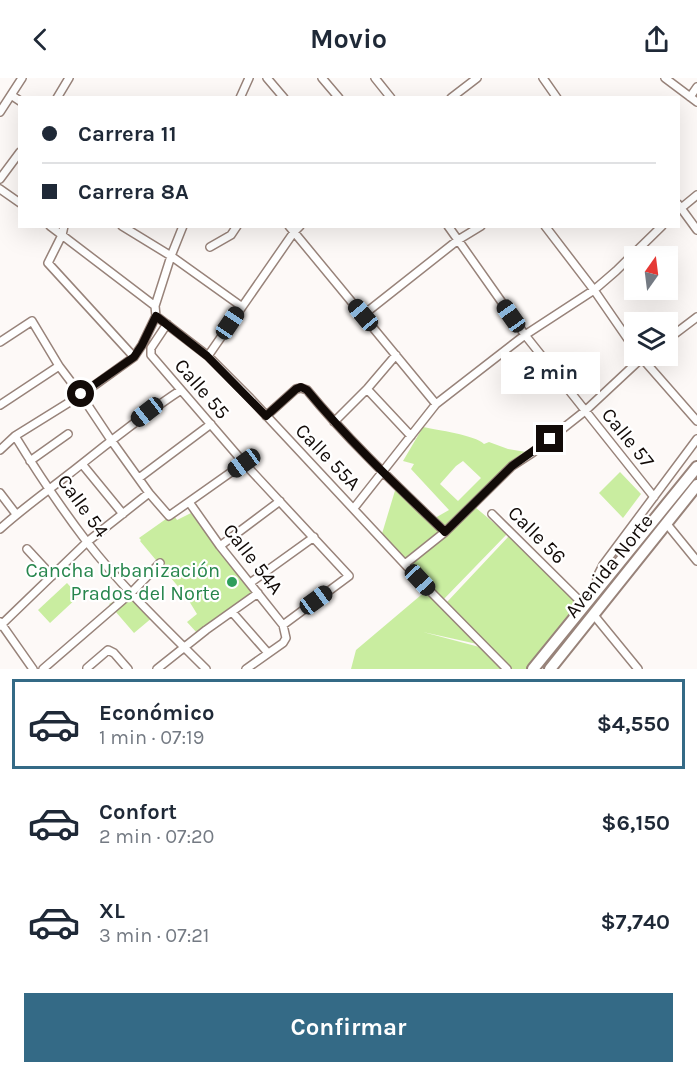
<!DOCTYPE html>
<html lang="es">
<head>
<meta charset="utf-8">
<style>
  :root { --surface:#fff; --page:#f6f6f7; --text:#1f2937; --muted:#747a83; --line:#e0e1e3; --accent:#346a86 }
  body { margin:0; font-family:Karla,sans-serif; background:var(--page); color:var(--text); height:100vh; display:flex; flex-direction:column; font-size:22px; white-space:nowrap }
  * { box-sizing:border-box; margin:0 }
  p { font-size:20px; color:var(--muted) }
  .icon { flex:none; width:33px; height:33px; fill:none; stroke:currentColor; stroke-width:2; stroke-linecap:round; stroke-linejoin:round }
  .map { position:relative; height:591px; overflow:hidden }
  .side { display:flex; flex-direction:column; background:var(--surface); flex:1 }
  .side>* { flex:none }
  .top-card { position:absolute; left:18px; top:18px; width:662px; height:132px; border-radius:0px; box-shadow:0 6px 24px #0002; display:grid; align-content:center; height:132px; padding:0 24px; background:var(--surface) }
  .needle { width:39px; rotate:14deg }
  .tools { position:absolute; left:624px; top:168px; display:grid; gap:12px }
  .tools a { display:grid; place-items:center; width:54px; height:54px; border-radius:0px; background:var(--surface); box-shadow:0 6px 24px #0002; font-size:30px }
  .end { position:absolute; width:27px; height:27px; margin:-14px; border:8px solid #120b08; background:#fff; box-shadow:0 0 0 3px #fff }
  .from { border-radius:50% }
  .bubble { position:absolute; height:42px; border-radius:0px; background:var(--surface); box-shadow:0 6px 24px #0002; font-size:20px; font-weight:700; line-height:42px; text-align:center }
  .car { position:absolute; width:18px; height:36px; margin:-18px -9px; border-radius:8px; box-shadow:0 0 4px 2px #0007; background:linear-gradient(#222 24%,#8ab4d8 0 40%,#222 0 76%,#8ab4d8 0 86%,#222 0) }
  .top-card b { display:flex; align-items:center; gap:21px; height:57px; font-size:22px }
  .top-card b+b { border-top:2px solid var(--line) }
  .top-card i { width:15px; height:15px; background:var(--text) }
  ul { padding:10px 0 0; list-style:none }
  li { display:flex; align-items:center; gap:18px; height:90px; margin:0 12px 9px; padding:0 12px; border:3px solid transparent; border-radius:0px }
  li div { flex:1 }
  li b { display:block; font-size:22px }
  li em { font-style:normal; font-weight:700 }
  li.active { border-color:var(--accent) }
  li>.icon { width:54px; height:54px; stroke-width:1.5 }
  .button { display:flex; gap:12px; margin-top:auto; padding:12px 24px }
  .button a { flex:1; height:69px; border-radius:0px; background:var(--accent); color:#fff; font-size:24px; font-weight:700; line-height:69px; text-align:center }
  header { display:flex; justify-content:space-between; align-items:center; height:78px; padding:0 24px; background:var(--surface); font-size:27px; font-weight:700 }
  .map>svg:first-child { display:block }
  .green { fill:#c9eda0; fill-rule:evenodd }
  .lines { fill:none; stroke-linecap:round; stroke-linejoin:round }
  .minor-casing { stroke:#98837a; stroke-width:10 }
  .primary-casing { stroke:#98837a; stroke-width:14 }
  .minor { stroke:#fff; stroke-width:7 }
  .primary { stroke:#fff; stroke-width:10 }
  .route { stroke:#120b08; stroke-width:8 }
  .leisure-dot { fill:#2e9e5b; stroke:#fff; stroke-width:2 }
  .labels { text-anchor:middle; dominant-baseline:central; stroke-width:4.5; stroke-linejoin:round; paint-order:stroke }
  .street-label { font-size:20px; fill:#120b08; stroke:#fff }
  .leisure-label { font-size:20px; fill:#27864d; stroke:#fff; text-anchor:end }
</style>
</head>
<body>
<header><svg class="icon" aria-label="back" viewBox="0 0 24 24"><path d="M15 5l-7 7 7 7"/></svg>Movio<svg class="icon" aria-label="share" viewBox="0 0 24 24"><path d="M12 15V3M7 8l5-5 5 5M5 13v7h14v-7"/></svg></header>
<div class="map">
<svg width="697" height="591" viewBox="0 0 697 591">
  <rect width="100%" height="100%" fill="#fdf9f7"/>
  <path class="green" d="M423,349C437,352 475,357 484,366L489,364L508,371L526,374L522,375L516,380L518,382L479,416V418L475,429L507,456L442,523L429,510L433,505L410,490L381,459L397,406L435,440L449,432L411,391L414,386L403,383ZM463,383L481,400L458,423L440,406L456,388Z
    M620,394L641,416L623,440L599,415Z
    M191,435L252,515L198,556L187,544L197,536L186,518L140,463L141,462L139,460L173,436L177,442Z
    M509,458L576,519C567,549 546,568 527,591H511L447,524Z
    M67,505L79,518L50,545L38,532Z
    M427,512L477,566L423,554L483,570L503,591H351L356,572Z
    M132,514L153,539L134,555L109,526Z"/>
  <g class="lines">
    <defs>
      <path id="minor" d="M267,0L284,20
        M322,0L339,20
        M375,0L391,20
        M543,0L557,20
        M665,0L697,24
        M11,17L20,23
        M690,19L697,9
        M57,20L69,0
        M240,20L249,0
        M451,20L477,0
        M0,34L22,0
        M0,101L20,74
        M0,111L20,125
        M678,126L697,152
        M680,131L697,117
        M50,148L155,228L156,238L208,278L249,319L429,512L507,591
        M64,148L62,157L48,185L134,279
        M122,148L171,178L241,228
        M289,148L436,326
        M448,148L458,162L525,257L654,419
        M545,148L594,212L634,270
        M210,169L231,157L237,148
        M155,228L171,178L183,148
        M363,237L458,162L481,148
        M167,246L151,270V277L244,385L349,498L283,547
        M668,261L697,239
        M0,264L32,243L59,288L81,317L111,362L149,415L169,438L244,385
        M208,278L294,154L300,148
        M640,278L697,343
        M367,311L411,358
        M0,327L59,288
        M266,338L296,311L301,310L307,312C349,363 397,408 445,454
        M334,344L367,311L396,277
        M15,358C37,394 61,430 87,464C123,510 165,550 206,591
        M0,372L15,358L81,317L134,279L142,267L156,238
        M30,383L68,356
        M82,386L123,436
        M139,400L211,346
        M0,415L16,436
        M189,424L220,468L283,547L286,560L283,565L246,591
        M354,430L436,326L525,257L594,212L616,193L662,148
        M492,436L585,528
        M666,445L697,483
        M0,451C22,431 46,414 69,396C106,367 141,338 181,312
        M220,468L280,423
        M27,471L52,498
        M405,486L445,454L512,388L532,375L585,333L644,278
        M250,505L314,459
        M596,513L597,499L603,487L697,361
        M232,534L268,575
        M593,536L638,591
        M0,544L33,591
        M0,548L87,464L149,415
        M87,590L108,572L114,575L128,591
        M43,591L132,514L160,485
        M157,591L206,552L258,515"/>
      <path id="primary" d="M533,591L697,389
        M550,591L697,407"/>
    </defs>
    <use href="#minor" class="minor-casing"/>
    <use href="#primary" class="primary-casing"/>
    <use href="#minor" class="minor"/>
    <use href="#primary" class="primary"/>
  </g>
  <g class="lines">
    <path class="route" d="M81,316L134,279L142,267L156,238L207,278L266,338L296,311L301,309L307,312C349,363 397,408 445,454L512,388L550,361"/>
  </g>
  <circle class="leisure-dot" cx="232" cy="504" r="6"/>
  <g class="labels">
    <g class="street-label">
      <text transform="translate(202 311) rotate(49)">Calle 55</text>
      <text transform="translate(628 360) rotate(51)">Calle 57</text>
      <text transform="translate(328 379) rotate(46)">Calle 55A</text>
      <text transform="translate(83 428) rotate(54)">Calle 54</text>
      <text transform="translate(537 457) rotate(45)">Calle 56</text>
      <text transform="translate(253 481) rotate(52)">Calle 54A</text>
      <text transform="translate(609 488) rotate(-51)">Avenida Norte</text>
    </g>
    <g class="leisure-label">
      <text x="220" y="492">Cancha Urbanización<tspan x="220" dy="23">Prados del Norte</tspan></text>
    </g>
  </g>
</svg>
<div class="tools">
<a><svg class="needle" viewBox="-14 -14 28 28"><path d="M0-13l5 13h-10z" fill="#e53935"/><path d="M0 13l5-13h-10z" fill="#747a83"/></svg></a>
<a><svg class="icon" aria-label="layers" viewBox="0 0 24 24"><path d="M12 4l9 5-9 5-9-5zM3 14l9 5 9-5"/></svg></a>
</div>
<i class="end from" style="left:81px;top:316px"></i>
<i class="end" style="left:550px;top:361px"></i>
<div class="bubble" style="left:501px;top:274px;width:99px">2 min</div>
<i class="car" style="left:363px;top:237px;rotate:320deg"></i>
<i class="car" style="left:511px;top:238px;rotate:325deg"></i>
<i class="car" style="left:230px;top:245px;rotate:34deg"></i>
<i class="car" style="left:147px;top:334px;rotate:232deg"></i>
<i class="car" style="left:244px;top:385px;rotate:234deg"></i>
<i class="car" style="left:420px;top:502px;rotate:137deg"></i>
<i class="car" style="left:316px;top:522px;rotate:54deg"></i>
<div class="top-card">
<b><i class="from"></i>Carrera 11</b>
<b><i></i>Carrera 8A</b>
</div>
</div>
<section class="side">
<ul>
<li class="active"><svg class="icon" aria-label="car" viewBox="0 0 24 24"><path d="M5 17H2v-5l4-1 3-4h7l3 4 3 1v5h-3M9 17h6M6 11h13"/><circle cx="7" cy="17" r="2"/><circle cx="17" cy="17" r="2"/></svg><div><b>Económico</b><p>1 min · 07:19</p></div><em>$4,550</em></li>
<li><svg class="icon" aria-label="car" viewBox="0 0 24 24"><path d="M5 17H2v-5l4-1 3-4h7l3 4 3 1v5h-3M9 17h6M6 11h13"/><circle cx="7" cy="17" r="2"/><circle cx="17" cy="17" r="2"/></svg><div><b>Confort</b><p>2 min · 07:20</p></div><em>$6,150</em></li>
<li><svg class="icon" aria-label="car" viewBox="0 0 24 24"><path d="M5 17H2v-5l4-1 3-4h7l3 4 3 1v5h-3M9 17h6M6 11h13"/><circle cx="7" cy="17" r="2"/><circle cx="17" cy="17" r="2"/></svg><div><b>XL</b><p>3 min · 07:21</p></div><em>$7,740</em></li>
</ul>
<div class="button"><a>Confirmar</a></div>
</section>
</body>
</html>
